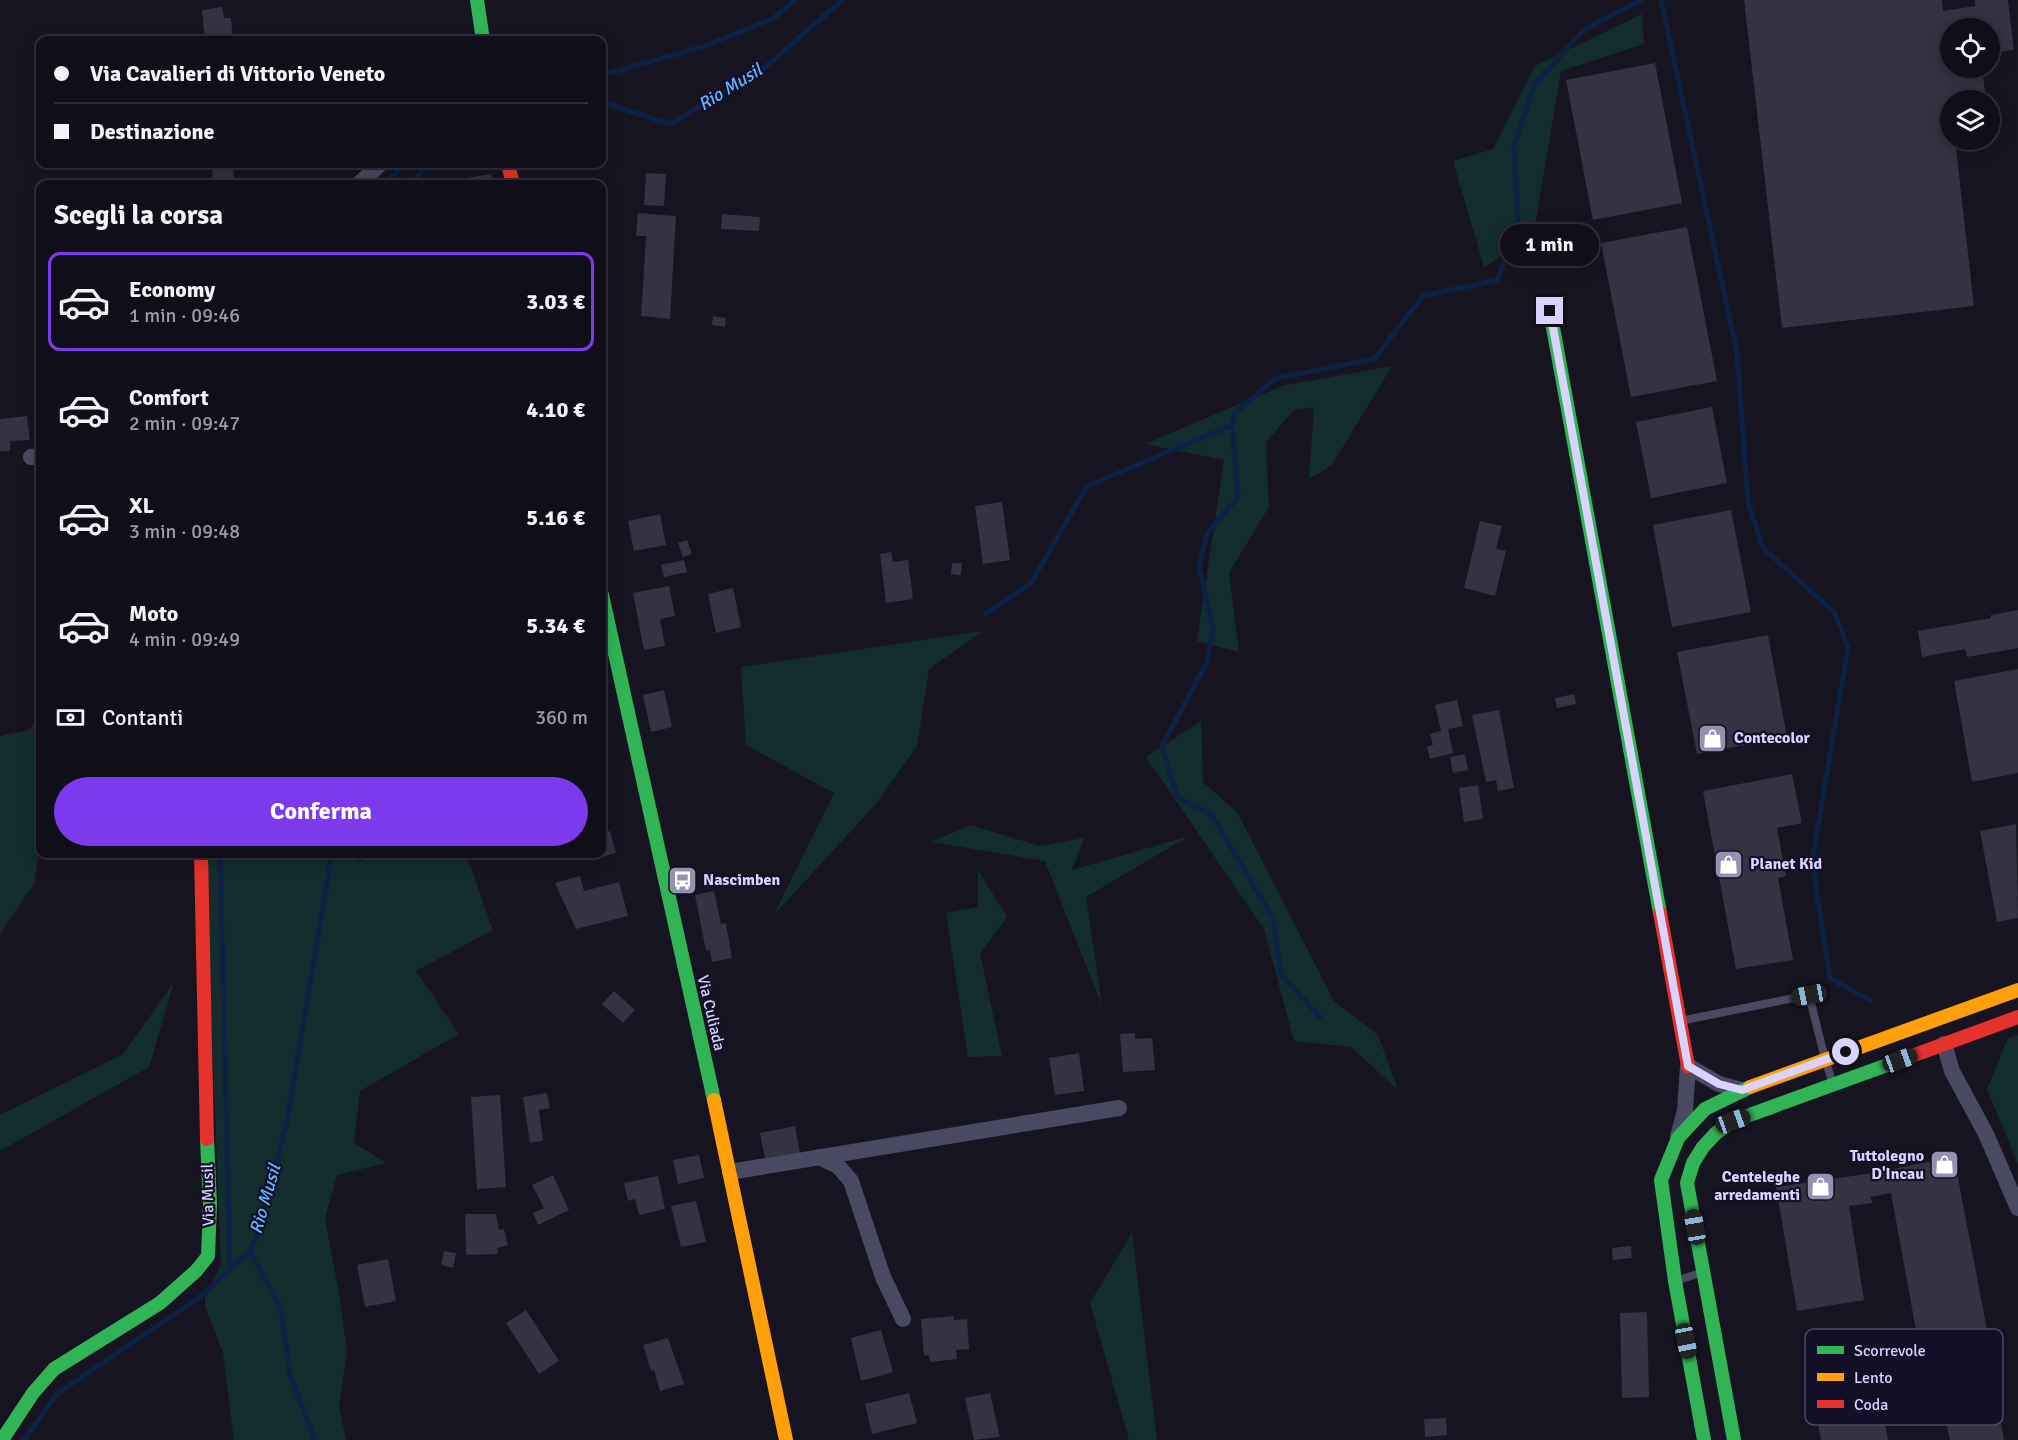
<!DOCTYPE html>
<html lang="it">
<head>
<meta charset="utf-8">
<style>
  :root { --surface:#100f19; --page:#191822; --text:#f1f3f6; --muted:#9c9ca2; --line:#302f38; --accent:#7c3aed }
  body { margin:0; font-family:Signika,sans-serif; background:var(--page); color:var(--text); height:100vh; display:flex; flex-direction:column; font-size:22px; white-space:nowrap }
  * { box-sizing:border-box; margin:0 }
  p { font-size:20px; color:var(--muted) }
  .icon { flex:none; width:33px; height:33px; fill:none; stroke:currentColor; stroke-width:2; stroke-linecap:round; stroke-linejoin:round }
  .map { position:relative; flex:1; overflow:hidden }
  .side { position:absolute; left:36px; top:180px; width:570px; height:678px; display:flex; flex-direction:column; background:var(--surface); border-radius:12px; box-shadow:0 3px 15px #0003,0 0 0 2px var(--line) }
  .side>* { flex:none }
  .guide { position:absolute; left:36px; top:36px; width:570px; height:132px; border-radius:12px; box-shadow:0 3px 15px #0003,0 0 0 2px var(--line); display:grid; align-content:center; height:132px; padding:0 18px; background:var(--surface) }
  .fabs { position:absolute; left:1940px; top:18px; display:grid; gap:12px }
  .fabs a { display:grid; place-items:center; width:60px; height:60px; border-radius:50%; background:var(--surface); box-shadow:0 3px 15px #0003,0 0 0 2px var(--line); font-size:30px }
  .end { position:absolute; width:27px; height:27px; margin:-14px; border:8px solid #d9d4ff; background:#111; box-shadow:0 0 0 3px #111 }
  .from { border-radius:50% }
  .bubble { position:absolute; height:42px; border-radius:21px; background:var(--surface); box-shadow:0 3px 15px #0003,0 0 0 2px var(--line); font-size:20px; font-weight:700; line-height:42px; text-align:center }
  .car { position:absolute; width:18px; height:36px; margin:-18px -9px; border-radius:8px; box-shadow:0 0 4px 2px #0007; background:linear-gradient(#222 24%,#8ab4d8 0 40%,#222 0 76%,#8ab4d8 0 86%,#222 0) }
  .guide b { display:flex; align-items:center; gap:21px; height:57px; font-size:22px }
  .guide b+b { border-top:2px solid var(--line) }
  .guide i { width:15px; height:15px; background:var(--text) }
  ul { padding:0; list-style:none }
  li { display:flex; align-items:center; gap:18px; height:99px; margin:0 12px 9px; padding:0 6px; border:3px solid transparent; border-radius:12px }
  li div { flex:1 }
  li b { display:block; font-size:22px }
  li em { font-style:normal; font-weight:700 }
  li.current { border-color:var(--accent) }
  li>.icon { width:54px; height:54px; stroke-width:1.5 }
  h2 { padding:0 18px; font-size:27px; line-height:72px }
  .pay { display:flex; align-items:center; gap:15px; height:66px; padding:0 18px; font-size:22px }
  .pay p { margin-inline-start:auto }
  .cta { display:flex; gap:12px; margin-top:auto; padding:12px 18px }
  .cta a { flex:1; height:69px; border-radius:36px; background:var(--accent); color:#fff; font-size:24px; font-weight:700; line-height:69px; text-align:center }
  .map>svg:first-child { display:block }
  .green { fill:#132c2d }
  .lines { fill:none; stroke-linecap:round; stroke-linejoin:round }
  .stream { stroke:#0d2144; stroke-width:5 }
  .building { fill:#343243 }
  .lane { stroke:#4a4962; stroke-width:8 }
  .street { stroke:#4a4962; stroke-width:16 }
  .fast { stroke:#30b455; stroke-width:14 }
  .slow { stroke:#ff9f0a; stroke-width:14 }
  .jam { stroke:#e5322d; stroke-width:14 }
  .route { stroke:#d9d4ff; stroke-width:8 }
  .labels { text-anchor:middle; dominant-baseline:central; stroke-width:4.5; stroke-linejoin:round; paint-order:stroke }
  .poi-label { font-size:16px; font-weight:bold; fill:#d9d4ff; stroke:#130f26; text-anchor:start }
  .street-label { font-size:16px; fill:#d9d4ff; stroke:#130f26 }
  .water-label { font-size:18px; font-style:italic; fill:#62b6ff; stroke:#130f26 }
  .key { fill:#130f26; stroke:#4e4a67; stroke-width:1.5 }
  .key-label { font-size:16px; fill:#d9d4ff }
</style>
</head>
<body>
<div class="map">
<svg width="2018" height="1440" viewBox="0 0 2018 1440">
  <rect width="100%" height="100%" fill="#161421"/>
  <path class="green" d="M1642,14L1644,44L1561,71L1533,237L1484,267L1453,161L1493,149L1535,66Z
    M1392,366L1332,465L1309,479L1314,407L1294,410L1266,442L1269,507L1229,573L1239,652L1197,641L1224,460L1145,444L1282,386Z
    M983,631L929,669L917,746L875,805L773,916L834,793L746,745L741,667Z
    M40,716V848L34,884L0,934V736L29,730Z
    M1201,721L1203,782L1237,812L1334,1001L1378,1035L1398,1090L1351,1047L1294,1041L1264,929L1146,757Z
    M970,825L1040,846L1084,838L1072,870L1189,836L1086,897L1102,1006L1045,861L931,842Z
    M205,854H360L358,862L388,854H466L493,930L416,971L459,1034L360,1091L354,1143L386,1163L337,1175L325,1218L340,1299L347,1352L339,1406L346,1440H234L223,1353L205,1306V1296L221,1265Z
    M978,870L1007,917L980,953L1002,1056L968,1057L946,913L978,907Z
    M174,982L149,1067L0,1151V1115L123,1054Z
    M2018,1035V1164L1987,1089L2008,1038Z
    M1132,1233L1157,1440H1129L1090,1303Z"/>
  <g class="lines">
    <path class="stream" d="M1661,0L1737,353L1748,502L1763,548L1835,613L1848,648L1812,862L1830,978L1871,1001
      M602,75L702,47L774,18L795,0
      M602,102L670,124L763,69L842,0
      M385,184L404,164
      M409,184L430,164
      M986,614L1031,583L1087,486L1232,425
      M220,854L230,1270
      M1320,1017L1281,974L1273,918L1211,814L1177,797L1162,746L1207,662L1213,629L1199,566L1207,534L1238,497L1232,425L1234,414L1276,378L1374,359L1423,296L1497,280L1518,227L1514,145L1534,85L1584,30L1641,0
      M250,1251L281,1309L290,1375L315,1440
      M24,1440L57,1394L197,1299L250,1251L258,1233L286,1126L332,854"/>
  </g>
  <path class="building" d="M1744,0H1942L1943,11L1975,6V0H2008L2014,50L1989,53V28H1950V68H1982L1986,100H1950V140H1955L1974,306L1782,328Z
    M222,7L224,18H231L233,40H205L202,10Z
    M1655,63L1682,203L1593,220L1566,80Z
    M233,165L234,184H213L212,166Z
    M646,173L666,174L664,206L644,205Z
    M491,174L493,184H468L466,178Z
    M638,213L676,216L670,319L641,316L646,236H636Z
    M722,214L760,217L759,231L721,229Z
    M1687,227L1717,381L1631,397L1601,243Z
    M713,316L726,318L725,327L712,325Z
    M1712,407L1727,483L1651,498L1636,422Z
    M27,416L30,440L10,441V451H0V419Z
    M1002,502L1010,560L983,564L975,506Z
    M1731,510L1751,612L1672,627L1653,525Z
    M660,514L666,545L634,551L628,521Z
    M1480,521L1502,526L1496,549L1506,551L1495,596L1464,588Z
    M687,540L692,554L683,557L678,543Z
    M891,552L893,562L908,560L913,599L886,603L880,554Z
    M684,560L687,572L664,577L661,565Z
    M952,563H962L961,575L951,574Z
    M669,586L675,616L660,619L665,646L644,650L633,593Z
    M733,588L741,627L716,633L708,594Z
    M2018,610V648L1967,657L1965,649L1922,657L1918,631L1991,618V615Z
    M1768,635L1787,737L1697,754L1677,652Z
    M2018,669V773L1972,782L1954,681Z
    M664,690L672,727L651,732L643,695Z
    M1574,694L1576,704L1557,708L1555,698Z
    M1457,700L1463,726L1448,729L1453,753L1430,759L1427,747L1433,745L1430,734L1441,731L1435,705Z
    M1499,710L1514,788L1498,791L1496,780L1486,782L1472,715Z
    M1465,754L1468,770L1453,773L1450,757Z
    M1792,774L1802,823L1777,828L1786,876L1778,878L1793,960L1736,969L1703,791Z
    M1478,785L1483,819L1464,822L1459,788Z
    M2016,824L2018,918L1997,922L1980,831Z
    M610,831L616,853L591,860L589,854H602V833Z
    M580,876L584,891L619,882L628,916L576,929L555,883Z
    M714,891L721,924L726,923L732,958L712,962L710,950L706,951L695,895Z
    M614,991L635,1010L623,1023L602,1004Z
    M1135,1033V1039L1152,1038L1155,1070L1123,1072L1120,1034Z
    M1079,1053L1084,1091L1055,1095L1049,1058Z
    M547,1093L550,1108L539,1110L543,1141L530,1143L523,1097Z
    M500,1095L506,1187L477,1189L471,1097Z
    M795,1126L800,1153L765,1159L760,1133Z
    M699,1155L704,1178L678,1184L673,1160Z
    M1954,1157L1993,1361L1924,1374L1891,1193L1870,1197L1873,1203L1849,1206L1864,1300L1797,1311L1776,1187L1866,1174Z
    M553,1175L569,1210L538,1225L533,1213L544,1208L532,1185Z
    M658,1176L665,1209L639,1215L635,1199L628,1201L624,1183Z
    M696,1201L706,1242L681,1247L671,1206Z
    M465,1214H496L499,1230L504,1229L508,1245L497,1248L498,1254L466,1255Z
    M1631,1246L1632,1258L1613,1260L1612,1248Z
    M444,1251L456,1253L453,1268L441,1265Z
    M388,1259L396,1301L365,1307L357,1265Z
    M526,1310L559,1361L539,1374L506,1323Z
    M1647,1312L1649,1397L1622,1398L1620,1313Z
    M954,1316V1320L967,1319L969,1349L956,1350L957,1359L930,1362L929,1355L924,1356L921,1319Z
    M881,1330L893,1372L861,1381L851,1338Z
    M668,1338L684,1384L660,1391L654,1370L651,1371L643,1345Z
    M1874,1366L1888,1440H1821L1809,1378Z
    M909,1393L917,1423L872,1434L865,1404Z
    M990,1393L1000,1437L974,1440L965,1398Z
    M1998,1406L2004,1440H1950L1945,1416Z
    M1446,1418L1447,1435L1425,1437L1424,1419Z"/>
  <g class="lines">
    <path class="lane" d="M1680,1021L1809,995L1825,1059L1833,1084
      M1676,1281L1703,1272"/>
    <path class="street" d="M359,184L380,164
      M31,457L40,456
      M1944,1044L1952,1071L1986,1134L2018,1208
      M1678,1136L1685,1111L1688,1066L1719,1084L1742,1090
      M819,1157L838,1166L851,1181L883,1277L903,1319
      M730,1172L1119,1108"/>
    <path class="fast" d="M477,0L483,40
      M1550,311L1660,913
      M602,595L714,1100
      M2,1440L33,1393L54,1369L160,1303L196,1271L208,1256L210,1204L207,1139
      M1704,1440L1675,1281L1661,1180L1678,1138L1705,1109L1750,1087
      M1734,1440L1687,1183L1693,1163L1703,1147L1716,1133L1733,1121L1890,1064"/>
    <path class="slow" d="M1750,1087L2018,990
      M714,1100L786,1440"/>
    <path class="jam" d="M508,164L513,184
      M201,854L207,1139
      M1660,913L1688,1066
      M1890,1064L2018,1017"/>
  </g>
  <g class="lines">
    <path class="route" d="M1550,311L1688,1066L1719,1084L1742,1090L1846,1052"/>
  </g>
  <defs>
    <symbol id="shop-square" viewBox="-11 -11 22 22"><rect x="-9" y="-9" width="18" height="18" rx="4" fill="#9591b1" stroke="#130f26"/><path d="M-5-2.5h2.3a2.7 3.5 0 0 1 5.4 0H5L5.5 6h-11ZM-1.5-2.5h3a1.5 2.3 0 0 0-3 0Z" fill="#fff"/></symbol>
    <symbol id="bus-square" viewBox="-11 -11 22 22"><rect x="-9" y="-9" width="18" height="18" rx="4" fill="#9591b1" stroke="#130f26"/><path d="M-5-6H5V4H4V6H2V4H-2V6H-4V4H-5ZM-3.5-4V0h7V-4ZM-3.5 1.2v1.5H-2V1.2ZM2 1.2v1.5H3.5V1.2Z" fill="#fff"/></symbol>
  </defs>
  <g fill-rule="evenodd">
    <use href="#shop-square" x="1696" y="722" width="33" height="33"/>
    <use href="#shop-square" x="1712" y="848" width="33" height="33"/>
    <use href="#bus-square" x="666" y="864" width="33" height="33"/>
    <use href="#shop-square" x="1928" y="1148" width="33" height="33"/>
    <use href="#shop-square" x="1804" y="1170" width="33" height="33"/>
  </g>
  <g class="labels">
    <g class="poi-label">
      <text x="1734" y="738">Contecolor</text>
      <text x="1750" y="864">Planet Kid</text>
      <text x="703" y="880">Nascimben</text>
      <text x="1924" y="1156" text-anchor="end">Tuttolegno<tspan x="1924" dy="18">D'Incau</tspan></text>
      <text x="1800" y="1177" text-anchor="end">Centeleghe<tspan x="1800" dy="18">arredamenti</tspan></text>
    </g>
    <g class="street-label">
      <text transform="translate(711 1013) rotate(77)">Via Culiada</text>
      <text transform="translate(208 1195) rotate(-91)">Via Musil</text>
    </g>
    <g class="water-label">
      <text transform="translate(730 87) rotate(-32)">Rio Musil</text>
      <text transform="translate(265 1199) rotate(-74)">Rio Musil</text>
    </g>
  </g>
  <rect x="1805" y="1329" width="198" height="96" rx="9" class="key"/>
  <rect x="1817" y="1346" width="27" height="8" fill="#30b455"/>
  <rect x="1817" y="1373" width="27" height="8" fill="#ff9f0a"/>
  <rect x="1817" y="1400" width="27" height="8" fill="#e5322d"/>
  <g class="key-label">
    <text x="1854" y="1356">Scorrevole</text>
    <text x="1854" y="1383">Lento</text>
    <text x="1854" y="1410">Coda</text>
  </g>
</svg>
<div class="fabs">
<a><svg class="icon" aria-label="locate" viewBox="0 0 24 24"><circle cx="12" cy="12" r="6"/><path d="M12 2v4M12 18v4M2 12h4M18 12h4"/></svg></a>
<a><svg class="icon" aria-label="layers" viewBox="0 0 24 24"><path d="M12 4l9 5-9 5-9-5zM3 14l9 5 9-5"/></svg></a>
</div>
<i class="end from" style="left:1846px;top:1052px"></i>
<i class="end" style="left:1550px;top:311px"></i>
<div class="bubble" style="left:1500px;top:224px;width:99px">1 min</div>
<i class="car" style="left:1809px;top:995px;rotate:259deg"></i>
<i class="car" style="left:1900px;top:1060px;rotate:70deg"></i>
<i class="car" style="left:1733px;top:1121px;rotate:70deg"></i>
<i class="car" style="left:1695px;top:1227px;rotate:350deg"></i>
<i class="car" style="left:1686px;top:1341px;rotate:169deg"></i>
<div class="guide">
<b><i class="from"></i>Via Cavalieri di Vittorio Veneto</b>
<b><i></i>Destinazione</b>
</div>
<section class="side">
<h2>Scegli la corsa</h2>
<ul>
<li class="current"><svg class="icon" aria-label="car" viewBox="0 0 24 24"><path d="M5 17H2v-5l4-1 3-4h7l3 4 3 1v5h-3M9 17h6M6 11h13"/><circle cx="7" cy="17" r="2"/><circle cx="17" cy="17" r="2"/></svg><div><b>Economy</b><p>1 min · 09:46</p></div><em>3.03 €</em></li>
<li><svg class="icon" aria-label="car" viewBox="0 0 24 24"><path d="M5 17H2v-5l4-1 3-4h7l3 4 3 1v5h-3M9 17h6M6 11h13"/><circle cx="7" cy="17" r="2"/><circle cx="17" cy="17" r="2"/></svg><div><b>Comfort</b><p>2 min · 09:47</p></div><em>4.10 €</em></li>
<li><svg class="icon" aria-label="car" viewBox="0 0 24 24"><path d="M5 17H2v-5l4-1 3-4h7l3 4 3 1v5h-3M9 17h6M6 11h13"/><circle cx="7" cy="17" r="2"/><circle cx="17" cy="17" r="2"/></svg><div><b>XL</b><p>3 min · 09:48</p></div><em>5.16 €</em></li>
<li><svg class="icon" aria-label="car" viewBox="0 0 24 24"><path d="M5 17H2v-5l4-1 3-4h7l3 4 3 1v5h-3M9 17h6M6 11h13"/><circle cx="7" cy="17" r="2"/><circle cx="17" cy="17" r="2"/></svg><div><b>Moto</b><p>4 min · 09:49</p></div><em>5.34 €</em></li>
</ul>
<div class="pay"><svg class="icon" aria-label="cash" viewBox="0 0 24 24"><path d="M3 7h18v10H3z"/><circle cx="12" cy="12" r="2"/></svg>Contanti<p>360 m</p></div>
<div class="cta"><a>Conferma</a></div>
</section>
</div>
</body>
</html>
